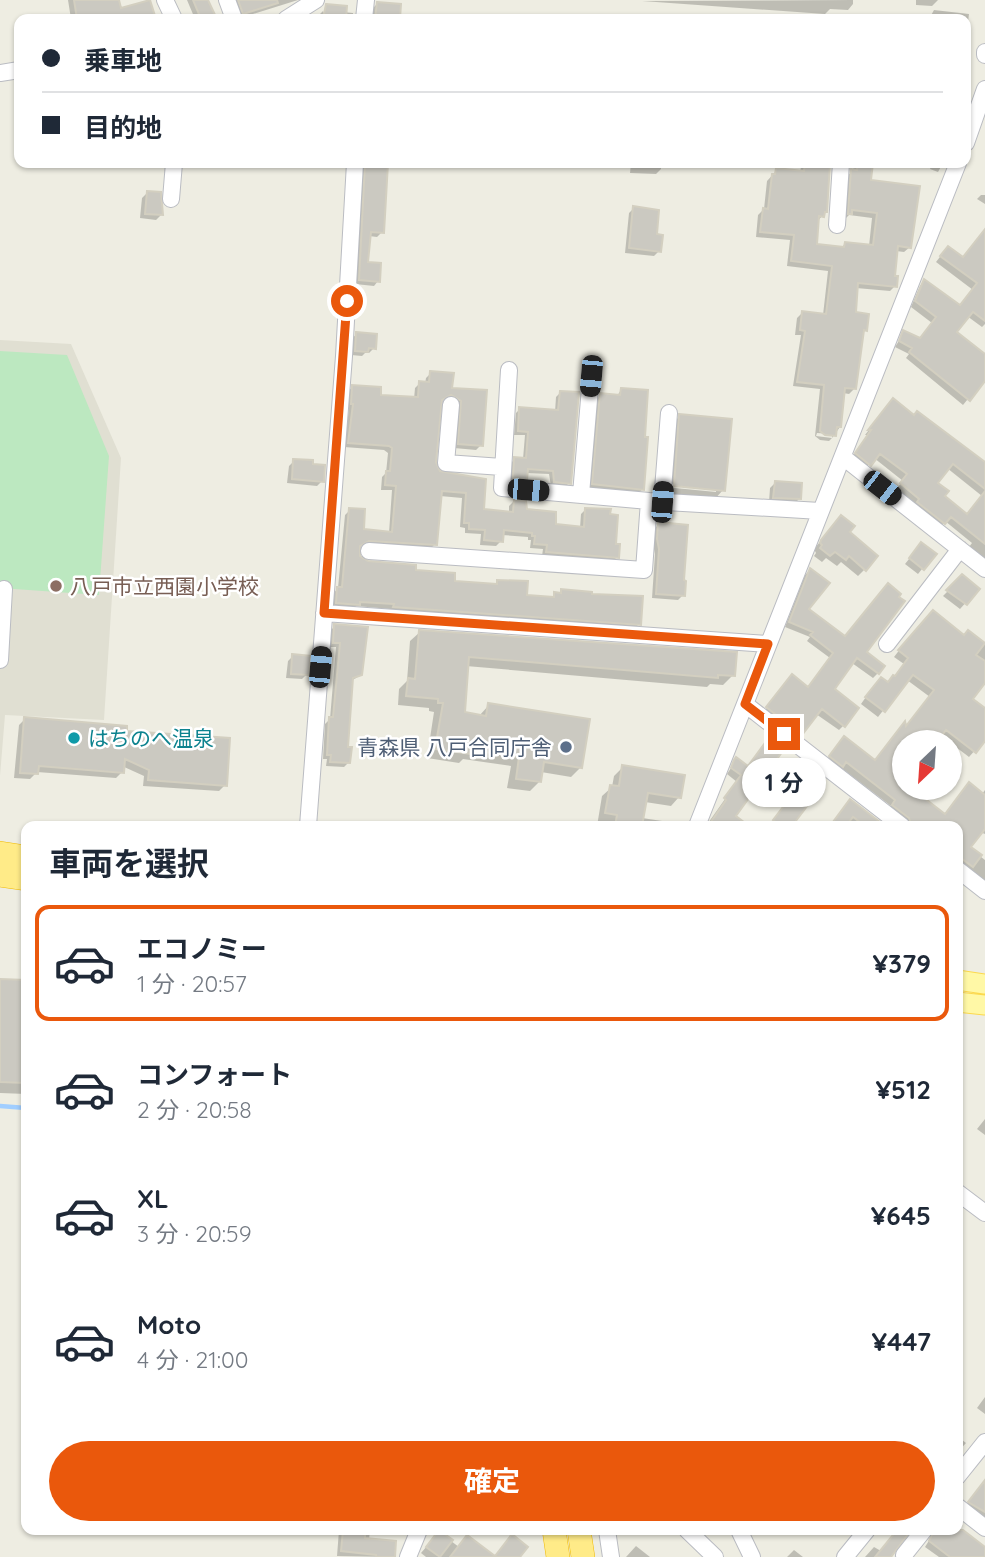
<!DOCTYPE html>
<html lang="ja">
<head>
<meta charset="utf-8">
<style>
  :root { --surface:#fff; --page:#f6f6f7; --text:#1f2937; --muted:#747a83; --line:#e0e1e3; --accent:#ea580c }
  body { margin:0; font-family:Quicksand,"Noto Sans JP",sans-serif; background:var(--page); color:var(--text); height:100vh; display:flex; flex-direction:column; font-size:26px; white-space:nowrap }
  * { box-sizing:border-box; margin:0 }
  p { font-size:23px; color:var(--muted) }
  .icon { flex:none; width:38px; height:38px; fill:none; stroke:currentColor; stroke-width:2; stroke-linecap:round; stroke-linejoin:round }
  .map { position:relative; flex:1; overflow:hidden }
  .sheet { position:absolute; left:21px; top:821px; width:942px; height:714px; display:flex; flex-direction:column; background:var(--surface); border-radius:14px; box-shadow:0 2px 5px #0004 }
  .sheet>* { flex:none }
  .guide { position:absolute; left:14px; top:14px; width:957px; height:154px; border-radius:14px; box-shadow:0 2px 5px #0004; display:grid; align-content:center; height:154px; padding:0 28px; background:var(--surface) }
  .needle { width:46px; rotate:205deg }
  .controls { position:absolute; left:892px; top:730px; display:grid; gap:14px }
  .controls a { display:grid; place-items:center; width:70px; height:70px; border-radius:50%; background:var(--surface); box-shadow:0 2px 5px #0004; font-size:35px }
  .end { position:absolute; width:32px; height:32px; margin:-16px; border:9px solid #ea580c; background:#fff; box-shadow:0 0 0 4px #fff }
  .from { border-radius:50% }
  .bubble { position:absolute; height:49px; border-radius:24px; background:var(--surface); box-shadow:0 2px 5px #0004; font-size:23px; font-weight:700; line-height:49px; text-align:center }
  .car { position:absolute; width:21px; height:42px; margin:-21px -10px; border-radius:9px; box-shadow:0 0 5px 2px #0007; background:linear-gradient(#222 24%,#8ab4d8 0 40%,#222 0 76%,#8ab4d8 0 86%,#222 0) }
  .guide b { display:flex; align-items:center; gap:24px; height:66px; font-size:26px }
  .guide b+b { border-top:2px solid var(--line) }
  .guide i { width:18px; height:18px; background:var(--text) }
  ul { padding:0; list-style:none }
  li { display:flex; align-items:center; gap:21px; height:116px; margin:0 14px 10px; padding:0 14px; border:4px solid transparent; border-radius:14px }
  li div { flex:1 }
  li b { display:block; font-size:26px }
  li em { font-style:normal; font-weight:700 }
  li.on { border-color:var(--accent) }
  li>.icon { width:63px; height:63px; stroke-width:1.5 }
  h2 { padding:0 28px; font-size:32px; line-height:84px }
  .primary-button { display:flex; gap:14px; margin-top:auto; padding:14px 28px }
  .primary-button a { flex:1; height:80px; border-radius:42px; background:var(--accent); color:#fff; font-size:28px; font-weight:700; line-height:80px; text-align:center }
  .map>svg:first-child { display:block }
  .education { fill:#e0dfd2 }
  .green { fill:#bce8c0 }
  .shadow { fill:#0003; fill-rule:evenodd }
  .lines { fill:none; stroke-linecap:round; stroke-linejoin:round }
  .stream { stroke:#a1ceff; stroke-width:4.5 }
  .building { fill:#cbc9c1; stroke:#d3cfc0; stroke-width:2 }
  .minor-casing { stroke:#babcc2; stroke-width:18 }
  .major-casing { stroke:#fcd94d; stroke-width:21 }
  .highway-casing { stroke:#f0b900; stroke-width:24 }
  .minor { stroke:#fff; stroke-width:16 }
  .major { stroke:#fff8a6; stroke-width:19 }
  .highway { stroke:#ffeb88; stroke-width:23 }
  .route { stroke:#ea580c; stroke-width:9 }
  .education-dot { fill:#8d6e63; stroke:#fff; stroke-width:2.5 }
  .culture-dot { fill:#0f9aa8; stroke:#fff; stroke-width:2.5 }
  .service-dot { fill:#5c6f8a; stroke:#fff; stroke-width:2.5 }
  .labels { text-anchor:middle; dominant-baseline:central; stroke-width:5; stroke-linejoin:round; paint-order:stroke }
  .education-label { font-size:21px; fill:#785e54; stroke:#fff; text-anchor:start }
  .culture-label { font-size:21px; fill:#0d838f; stroke:#fff; text-anchor:start }
  .service-label { font-size:21px; fill:#4e5e75; stroke:#fff; text-anchor:end }
</style>
</head>
<body>
<div class="map">
<svg width="985" height="1557" viewBox="0 0 985 1557">
  <rect width="100%" height="100%" fill="#eeede2"/>
  <path class="education" d="M0,340L71,344L121,458L104,720L5,715L0,776Z"/>
  <path class="green" d="M0,351L67,355L109,456L99,595L0,588Z"/>
  <path class="shadow" d="M68,0H117L119,10L149,2L154,19H71Z
    M187,0H207L216,19H195Z
    M229,0H298L237,19Z
    M853,0V4L848,10L830,9L825,14L642,1Z
    M916,0H938L932,6L916,5Z
    M377,4L399,5L398,19H370L372,9Z
    M934,10L969,14L967,30L966,19H929Z
    M323,11L326,19H319L320,14Z
    M342,12L353,13V19H338Z
    M43,15H52L54,19H32Z
    M19,25V40L16,29Z
    M116,163H159L157,165Z
    M361,163H387L382,232L377,237L369,236L367,263L378,281L374,286L355,284Z
    M631,163H661V169L656,174L630,173Z
    M804,163H825L822,216L817,222L814,244L841,248L845,244L869,246L872,218L849,215L845,219L847,176L853,171L854,163H871L870,181L910,247L904,252L896,251L893,277L895,286L890,291L856,288L854,314L865,330L861,333L854,389L849,394L843,393L840,427L832,438V434L817,433L816,436L832,438L829,441L820,440L815,436L820,389L793,386L801,335H795L797,318L802,313L823,315L828,271L787,266L790,240L756,237L758,215L764,209L767,181L777,170L800,172L801,167Z
    M932,163H943L938,172L930,169Z
    M147,193L161,215L156,220L140,218L142,198Z
    M981,195H985V204L977,199Z
    M634,208L655,236L659,251L654,256L625,253L629,213Z
    M985,239V324L982,327L967,316L954,333L985,359V378L963,405L906,358L909,354L895,347L904,333L919,340L932,323L911,307L920,286L924,281L959,307L973,290L936,262L943,253L963,259Z
    M357,334L374,348L369,353H365L362,356L351,355V339Z
    M431,373L450,389L485,392L481,445L476,450L454,448L457,406L445,398L440,401L434,462L438,473L484,481L482,511L509,513V506L514,501L526,511L554,525L580,528L581,514L586,509L614,545L617,557L612,562L542,556L543,549L530,548L531,540H528V537L502,535L501,541L496,546L480,545L481,534L465,533V528L460,527L462,498L440,496L435,544L430,549L363,545L357,550L361,561L453,583L494,586L498,582L525,596L551,598L562,591L639,624L634,629L389,612L390,609L356,606L353,609L332,608L333,594L338,588L345,515L350,510L362,531L389,533L392,490H381L382,477L386,473L388,453L384,450L344,447L349,409H347L348,391L353,387L379,396L414,399L415,388L420,383L425,384L426,378Z
    M621,390L643,489L638,493L589,488L597,399L601,395L617,396Z
    M560,393L569,483L565,487L551,486L549,474L526,473V479L522,483L510,482L511,463L515,459H523L525,435H514L516,413L520,409L555,412L556,397Z
    M888,406L985,465V560L969,547L972,543L945,521L939,528L896,489L903,481L874,458L864,470L851,459L868,435H865ZM947,468L982,496L966,516L942,497L936,483Z
    M680,416L723,490L713,501L664,496L669,427ZM665,483L716,488V492L665,487Z
    M294,461L322,481L317,486L287,483L289,466Z
    M775,483L799,499L794,504L769,502L770,488Z
    M841,517L865,569L858,576L841,562L837,566L826,558L822,562L814,556L816,553L814,549Z
    M659,524L683,595L678,600L652,598L655,554L653,544L654,529Z
    M917,549L922,569L918,574L905,564Z
    M810,570L807,610L865,652L878,673L873,678L852,663L833,690L843,726L839,730L816,714L796,739L763,713L787,681L807,688L830,658L807,641L810,637L785,627L805,575Z
    M962,577L978,589L960,609L943,596Z
    M335,626L361,675L351,681L346,749L349,762L344,767L326,766L327,759H323L325,724L330,719L336,647H329L330,631Z
    M420,632L733,675L723,685L710,684L707,687L466,666L463,714L479,716L489,705L581,767L571,777L541,772L539,782L530,791L507,788L511,766L463,759L459,763L427,758L434,712L429,711V708L398,705L399,689L407,681L410,641Z
    M968,633L985,645V680L970,700L985,712V739L969,757L940,735L935,742H905V788H927L920,797L944,815L982,794L985,790V834L980,832L968,847L985,860V887L957,865V826H904L888,811L891,806L840,767L836,771L825,762L839,744L874,762L906,728L930,697L907,680L878,717L861,704L875,684H888L904,664L894,657L904,644L964,637Z
    M293,656L307,674L302,679L286,678L288,661Z
    M25,719L125,733L225,785L219,791L143,786L144,776L122,766V772L116,778L37,772L30,779L14,778L19,725Z
    M737,759L747,767L733,816L743,826H706L737,782L727,774Z
    M623,767L679,797L671,806L645,802L642,818L669,822V826H597L602,796L612,787L614,776Z
    M791,797L790,826H769Z
    M845,807L882,826H830Z
    M201,823L221,825L220,826H199Z
    M0,980L26,982V1094L0,1093Z
    M985,1119V1135L977,1129Z
    M985,1397V1414L977,1408Z
    M957,1436L966,1443L957,1453Z
    M985,1482V1521L964,1508Z
    M957,1527L985,1549V1557H939L925,1547L930,1539V1532L927,1530H957Z
    M339,1530H370L369,1540L393,1557L337,1556Z
    M898,1530H909L888,1557H865L874,1547L881,1551Z
    M439,1532L459,1547L493,1557H426L421,1553Z
    M636,1546L650,1557H626Z
    M794,1550L803,1557H787Z"/>
  <g class="lines">
    <path class="stream" d="M0,1106L26,1108"/>
  </g>
  <path class="building" d="M74,0H119L121,8L150,0L156,19H77Z
    M193,0H208L217,19H201Z
    M238,0H277L278,3L243,14Z
    M377,2L401,4L400,19H375Z
    M326,4L347,6L346,19H323Z
    M365,163H388L384,233L371,232L368,262L381,263L380,282L359,280Z
    M805,163H830L827,212H825L824,217L819,216L817,244L844,247L845,242L873,245L877,213L852,210V214H848L851,169L857,170L858,163H873L871,180L920,186L911,248L898,246L895,276H898L897,287L858,283L856,312L869,314L867,331L864,330L856,389L845,388L841,427H837L836,436L825,435L820,431L824,385L797,382L805,331L800,330L802,311L826,314L832,266L791,261L794,235L760,232L763,208L768,209L772,174H775L776,168L804,171Z
    M147,191L161,192L163,215L145,214Z
    M633,206L659,210L657,234L663,235L661,252L629,248Z
    M985,229V321L973,312L957,332L985,354V381L970,401L909,352L912,348L899,341L903,330L920,338L936,317L915,301L924,279L960,305L977,283L940,256L948,246L963,257Z
    M356,332L377,334L376,349L369,348L368,352L355,351Z
    M430,371L454,373L452,388L487,390L483,446L458,444L461,401L451,395L442,400L436,462L440,471L486,479L484,509L513,512L514,500L526,501L527,509L556,512V524L584,527L585,508L611,509L610,514L618,515L616,544H620L619,558L546,552L547,545L534,544L535,536H532V533L504,530L503,542L484,540L485,530L469,529V523H464L466,493L442,491L437,545L369,541L360,546V556L368,561L416,565V570L455,573V581L497,584V580L528,581L527,595L554,597V592L561,593V589L592,592V594L643,596L641,625L393,607L394,604L360,602V605L336,603L337,587H342L349,508L365,509L364,529L392,532L396,486L385,485L386,471H390L392,448L389,446L348,443L353,404H351L352,385L381,387V395L418,397L419,381L429,382Z
    M621,388L648,390L645,437H648L644,490L592,484L600,393L620,395Z
    M560,391L579,392L571,484L554,482L553,471L528,469L527,480L513,478L514,457L526,458L528,432L518,431L519,407L558,410Z
    M893,398L914,415L917,411L985,462V489L953,464L938,483L949,491L945,496L967,514L985,491V544L951,517L945,524L917,502L919,499L900,483L907,474L880,454L871,466L855,453L871,430H868Z
    M679,414L732,419L725,491L674,486Z
    M293,459L313,460V464L325,465L324,482L292,479Z
    M775,481L802,483L801,499L773,498Z
    M841,515L855,526L850,532L878,556L866,571L849,556L846,560L835,552L830,556L820,548L822,545L820,543L821,540Z
    M658,522L688,525L684,580L686,581L685,596L656,594L659,549L657,539Z
    M921,542L937,554L924,570L909,558Z
    M810,568L830,583L809,609L845,636L888,583L901,594L899,597L905,601L867,652L885,666L879,674L857,658L837,686L835,689L859,708L845,727L822,709L802,735L766,707L792,674L808,687L833,653L810,635L813,632L789,622Z
    M962,574L980,589L967,605L946,590Z
    M933,610L964,635L968,630L985,643L976,655L985,661V683L973,699L985,708V741L976,753L946,730L937,742H905V788H930L923,797L945,814L969,782L985,795V829L971,847L982,855L973,867L957,855V826H912L909,818L892,805L895,800L846,762L843,767L829,756L844,736L875,760L905,721L906,726L934,690L913,675L885,712L865,697L881,677L888,682L893,675L895,676L908,658L898,650Z
    M334,624L368,627L362,675L353,678L348,747H352L350,763L330,762L331,755H327L329,717H333L340,643H333Z
    M419,630L737,652L735,676L718,675V678L469,657L465,712L486,716L488,703L590,719L582,768L544,762L541,782L516,779L519,757L471,750L470,754L435,749L443,703H438V699L406,696L408,678L415,679Z
    M292,654L311,656L309,675L291,674Z
    M24,717L127,726V731L230,738L227,786L148,780L149,770L125,759L124,773L39,766L38,774L20,773Z
    M770,736L785,748L736,816L749,826H708L726,800L724,798L741,775L731,768L734,760L736,757L748,766Z
    M622,765L685,775L681,798L648,793L642,826H615L617,815L605,813L610,785L619,786Z
    M796,790L811,801L792,826H781L773,820Z
    M850,799L876,819L885,826H865L853,817L846,826H830Z
    M0,979L26,980V1083L0,1082Z
    M985,1480V1512L968,1502Z
    M343,1530L365,1532V1538L396,1541L395,1557H376V1555L341,1551Z
    M439,1530L453,1540L440,1557L426,1547Z
    M897,1530H911L891,1557H875Z
    M934,1530H963L985,1547V1557H950L929,1541Z
    M512,1534L528,1547L520,1557H450L467,1535L495,1556Z"/>
  <g class="lines">
    <defs>
      <path id="minor" d="M165,0L174,19
        M227,0L234,19
        M286,19L316,0
        M364,19L366,0
        M985,52V55
        M0,73L19,70
        M966,143L985,89
        M171,199L174,163
        M837,225L841,163
        M509,370L502,488L649,501L820,511
        M451,405L446,463L502,467
        M843,457L985,569
        M581,494L591,376
        M662,502L669,413
        M369,551L644,570L649,501
        M324,613L768,644
        M887,644L960,549
        M0,660L4,589
        M745,704L902,826
        M308,826L344,356L355,163
        M697,826L958,163
        M957,869L985,891
        M957,1192L985,1213
        M957,1477L985,1442
        M957,1506L985,1528
        M607,1530L611,1557
        M687,1530L715,1557
        M739,1530L752,1557
        M904,1555L924,1530
        M408,1557L419,1530
        M845,1557L867,1530"/>
      <path id="major" d="M957,980L985,984
        M957,1002L985,1005"/>
      <path id="highway" d="M0,853L26,857
        M0,875L26,879
        M554,1530L558,1557
        M579,1530L583,1557"/>
    </defs>
    <use href="#minor" class="minor-casing"/>
    <use href="#major" class="major-casing"/>
    <use href="#highway" class="highway-casing"/>
    <use href="#minor" class="minor"/>
    <use href="#major" class="major"/>
    <use href="#highway" class="highway"/>
  </g>
  <g class="lines">
    <path class="route" d="M347,301L324,613L768,644L745,704L784,734"/>
  </g>
  <circle class="education-dot" cx="56" cy="586" r="7"/>
  <circle class="culture-dot" cx="74" cy="738" r="7"/>
  <circle class="service-dot" cx="566" cy="747" r="7"/>
  <g class="labels">
    <g class="education-label">
      <text x="70" y="586">八戸市立西園小学校</text>
    </g>
    <g class="culture-label">
      <text x="88" y="738">はちのへ温泉</text>
    </g>
    <g class="service-label">
      <text x="552" y="747">青森県 八戸合同庁舎</text>
    </g>
  </g>
</svg>
<div class="controls">
<a><svg class="needle" viewBox="-14 -14 28 28"><path d="M0-13l5 13h-10z" fill="#e53935"/><path d="M0 13l5-13h-10z" fill="#747a83"/></svg></a>
</div>
<i class="end from" style="left:347px;top:301px"></i>
<i class="end" style="left:784px;top:734px"></i>
<div class="bubble" style="left:742px;top:758px;width:84px">1 分</div>
<i class="car" style="left:591px;top:376px;rotate:185deg"></i>
<i class="car" style="left:882px;top:488px;rotate:128deg"></i>
<i class="car" style="left:528px;top:490px;rotate:95deg"></i>
<i class="car" style="left:662px;top:502px;rotate:4deg"></i>
<i class="car" style="left:320px;top:667px;rotate:5deg"></i>
<div class="guide">
<b><i class="from"></i>乗車地</b>
<b><i></i>目的地</b>
</div>
<section class="sheet">
<h2>車両を選択</h2>
<ul>
<li class="on"><svg class="icon" aria-label="car" viewBox="0 0 24 24"><path d="M5 17H2v-5l4-1 3-4h7l3 4 3 1v5h-3M9 17h6M6 11h13"/><circle cx="7" cy="17" r="2"/><circle cx="17" cy="17" r="2"/></svg><div><b>エコノミー</b><p>1 分 · 20:57</p></div><em>¥379</em></li>
<li><svg class="icon" aria-label="car" viewBox="0 0 24 24"><path d="M5 17H2v-5l4-1 3-4h7l3 4 3 1v5h-3M9 17h6M6 11h13"/><circle cx="7" cy="17" r="2"/><circle cx="17" cy="17" r="2"/></svg><div><b>コンフォート</b><p>2 分 · 20:58</p></div><em>¥512</em></li>
<li><svg class="icon" aria-label="car" viewBox="0 0 24 24"><path d="M5 17H2v-5l4-1 3-4h7l3 4 3 1v5h-3M9 17h6M6 11h13"/><circle cx="7" cy="17" r="2"/><circle cx="17" cy="17" r="2"/></svg><div><b>XL</b><p>3 分 · 20:59</p></div><em>¥645</em></li>
<li><svg class="icon" aria-label="car" viewBox="0 0 24 24"><path d="M5 17H2v-5l4-1 3-4h7l3 4 3 1v5h-3M9 17h6M6 11h13"/><circle cx="7" cy="17" r="2"/><circle cx="17" cy="17" r="2"/></svg><div><b>Moto</b><p>4 分 · 21:00</p></div><em>¥447</em></li>
</ul>
<div class="primary-button"><a>確定</a></div>
</section>
</div>
</body>
</html>
